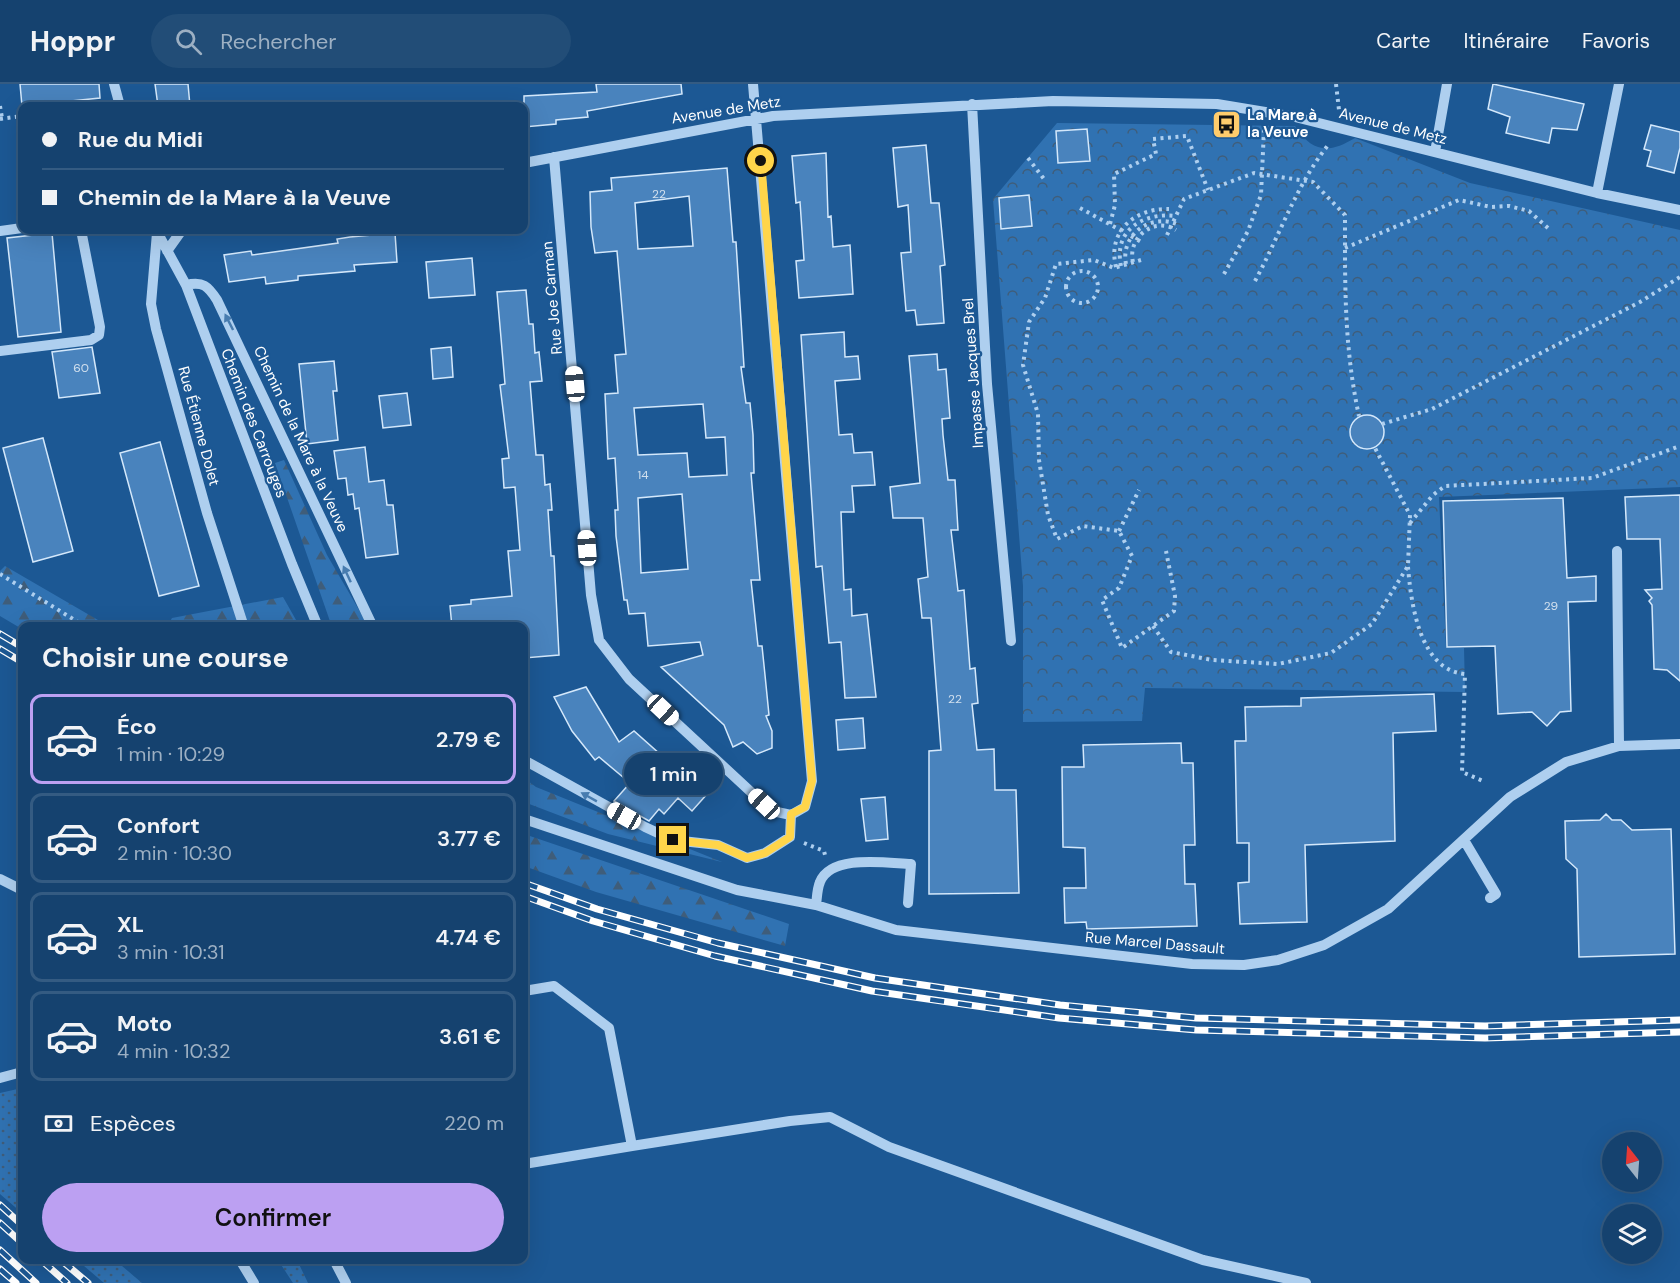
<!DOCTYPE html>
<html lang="fr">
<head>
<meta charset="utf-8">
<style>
  :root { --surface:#15426f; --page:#224d77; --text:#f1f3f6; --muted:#9db0c3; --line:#345b82; --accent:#bca0f2 }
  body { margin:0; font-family:"DM Sans",sans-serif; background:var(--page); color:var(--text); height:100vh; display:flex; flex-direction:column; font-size:22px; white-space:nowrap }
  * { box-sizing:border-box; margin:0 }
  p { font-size:20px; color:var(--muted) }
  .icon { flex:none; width:33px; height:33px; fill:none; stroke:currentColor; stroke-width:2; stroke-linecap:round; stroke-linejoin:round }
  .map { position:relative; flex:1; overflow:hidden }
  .side { position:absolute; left:18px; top:538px; width:510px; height:642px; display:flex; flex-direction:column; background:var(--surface); border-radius:12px; box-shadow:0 6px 24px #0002,0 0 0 2px var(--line) }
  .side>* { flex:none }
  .hud { position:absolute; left:18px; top:18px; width:510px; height:132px; border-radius:12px; box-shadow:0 6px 24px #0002,0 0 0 2px var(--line); display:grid; align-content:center; height:132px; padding:0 24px; background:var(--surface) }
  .needle { width:39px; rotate:343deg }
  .fabs { position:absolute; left:1602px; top:1048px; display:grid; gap:12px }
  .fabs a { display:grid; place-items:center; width:60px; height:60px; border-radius:50%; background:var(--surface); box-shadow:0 6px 24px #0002,0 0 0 2px var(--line); font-size:30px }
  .end { position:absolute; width:27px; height:27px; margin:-14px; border:8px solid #ffd54a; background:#111; box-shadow:0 0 0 3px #111 }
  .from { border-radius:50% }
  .bubble { position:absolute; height:42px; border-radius:21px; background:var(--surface); box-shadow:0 6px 24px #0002,0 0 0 2px var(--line); font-size:20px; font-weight:600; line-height:42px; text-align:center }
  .car { position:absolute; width:18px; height:36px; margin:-18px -9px; border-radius:8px; box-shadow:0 0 4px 2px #0007; background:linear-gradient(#fff 24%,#345 0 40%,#fff 0 76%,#345 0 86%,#fff 0) }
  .hud b { display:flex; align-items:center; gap:21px; height:57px; font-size:22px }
  .hud b+b { border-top:2px solid var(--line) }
  .hud i { width:15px; height:15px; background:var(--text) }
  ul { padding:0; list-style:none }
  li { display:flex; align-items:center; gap:18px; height:90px; margin:0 12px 9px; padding:0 12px; border:3px solid var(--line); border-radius:12px }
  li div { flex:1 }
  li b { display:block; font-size:22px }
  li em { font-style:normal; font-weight:600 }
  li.selected { border-color:var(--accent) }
  li>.icon { width:54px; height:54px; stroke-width:1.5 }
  h2 { padding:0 24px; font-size:27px; line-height:72px }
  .pay { display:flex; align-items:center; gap:15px; height:66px; padding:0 24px; font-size:22px }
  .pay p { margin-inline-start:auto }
  .primary-button { display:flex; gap:12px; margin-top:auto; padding:12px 24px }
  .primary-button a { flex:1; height:69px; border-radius:36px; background:var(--accent); color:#111; font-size:24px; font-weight:600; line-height:69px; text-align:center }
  header { display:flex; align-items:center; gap:36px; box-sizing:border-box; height:84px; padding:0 30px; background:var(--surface); border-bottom:2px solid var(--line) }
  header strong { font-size:28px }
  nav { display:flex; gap:33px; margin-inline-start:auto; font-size:21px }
  .search { width:420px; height:54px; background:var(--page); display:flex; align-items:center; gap:15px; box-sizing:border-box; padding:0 21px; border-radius:33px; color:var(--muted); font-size:22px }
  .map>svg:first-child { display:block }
  .grass { fill:url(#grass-dots) }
  .forest { fill:url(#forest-firs) }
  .park { fill:url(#park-crowns) }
  .building { fill:#4983bd; stroke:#d4e8fb; stroke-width:1.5; fill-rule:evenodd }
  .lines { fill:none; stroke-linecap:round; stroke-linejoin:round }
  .path { stroke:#aecfef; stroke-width:4; stroke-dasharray:3 4.5; stroke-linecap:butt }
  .minor { stroke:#aecfef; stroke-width:10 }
  .rail-casing { stroke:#fff; stroke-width:7 }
  .rail { stroke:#1c5894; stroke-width:4.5; stroke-dasharray:14; stroke-linecap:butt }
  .oneway { fill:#487caf }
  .route { stroke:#ffd54a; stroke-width:8 }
  .labels { text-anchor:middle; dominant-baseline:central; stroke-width:4.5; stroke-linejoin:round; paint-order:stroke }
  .number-label { font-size:12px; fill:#d2e0ee }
  .street-label { font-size:15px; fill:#fff; stroke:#1c5894 }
  .poi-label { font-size:15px; font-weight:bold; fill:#fff; stroke:#1c5894; text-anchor:start }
</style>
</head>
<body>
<header>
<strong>Hoppr</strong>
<div class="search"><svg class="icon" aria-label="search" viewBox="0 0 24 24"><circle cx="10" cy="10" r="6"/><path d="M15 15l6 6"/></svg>Rechercher</div>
<nav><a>Carte</a><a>Itinéraire</a><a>Favoris</a></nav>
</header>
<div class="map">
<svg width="1680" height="1199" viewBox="0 0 1680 1199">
  <defs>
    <pattern id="grass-dots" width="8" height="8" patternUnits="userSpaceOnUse" patternTransform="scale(1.5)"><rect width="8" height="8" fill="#3072b2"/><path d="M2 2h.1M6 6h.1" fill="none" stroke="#3f5d7a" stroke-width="1.8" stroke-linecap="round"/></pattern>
    <pattern id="forest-firs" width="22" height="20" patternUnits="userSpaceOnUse" patternTransform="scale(1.5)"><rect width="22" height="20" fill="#3072b2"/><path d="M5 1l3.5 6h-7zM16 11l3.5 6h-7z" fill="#3f5d7a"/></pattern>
    <pattern id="park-crowns" width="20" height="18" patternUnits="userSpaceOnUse" patternTransform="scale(1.5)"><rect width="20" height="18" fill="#3072b2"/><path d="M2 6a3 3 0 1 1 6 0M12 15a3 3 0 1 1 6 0" fill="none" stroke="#3f5d7a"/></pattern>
  </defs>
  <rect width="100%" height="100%" fill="#1c5894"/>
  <path class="grass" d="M22,1004V1129L0,1110V1009Z
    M77,1176H115L142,1199H104Z
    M278,1176H297L308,1199H293Z"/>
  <path class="forest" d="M284,376L327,471L369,543H332L275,379Z
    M5,482L110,543L22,545L0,532V487Z
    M283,513L300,543H167L172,534Z
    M524,694L536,703L722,778L608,750L524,718Z
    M524,750L789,840L785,862L596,808L524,782Z"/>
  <path class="park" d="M1057,39L1295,42C1313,70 1330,69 1355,54L1470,99L1680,146V403L1439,413L1446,563L1464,564L1465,608L1145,604L1142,637L1023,638V502L993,115Z"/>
  <path class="building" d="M20,0H99L100,14L22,22Z
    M155,0H188L190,22H158Z
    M596,0H681L682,10L587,27L588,33L556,36V40L524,43V12L597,8Z
    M1493,0L1584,20L1577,46L1552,44L1549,59L1506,49L1510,33L1488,25Z
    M1651,41L1680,48V64L1674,89L1647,82L1651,67L1644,65Z
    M1087,45L1090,77L1058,79L1056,47Z
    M926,61L931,119H939L945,181L940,182L944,239L917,241L915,226L906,227L901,169L911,168L908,121L898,123L893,64Z
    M826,69L828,133L831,132L833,163L850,161L853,210L799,214L796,177L804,176L800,118L796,119L792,72Z
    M727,84L733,158H736L744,283H741L746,319H750L753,351L754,389H751L760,496H751L758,562H762L765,591L769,631L766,632L772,647V664L757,670L743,658L733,663L724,641L661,583L703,571L700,558L648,562L645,529L629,530L627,516H624L616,452L615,426H618L615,374L608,375L605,310L618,309L615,271L626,270L617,167L595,169L591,143L590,108L612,106L611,94ZM689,112L693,162L638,165L635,119ZM703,320L706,354L725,353L727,391L689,393L687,369L638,371L634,324ZM682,410L688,485L641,489L638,414Z
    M1029,111L1032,142L1001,145L999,114Z
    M52,149L61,248L18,253L7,154Z
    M395,149L397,178L354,181L355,187L298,192V196L266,200L265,193L229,198L224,171L251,167L252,171L338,159L337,155L350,153Z
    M472,174L475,211L429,214L426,178Z
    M526,206L529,240H533L535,269L539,268L542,297L530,298L534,347L536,371H543L545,401L550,400L552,426H548L551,472H554L559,571L524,574V542L452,543L450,522L471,520V516L512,512L508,467L520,466L515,403L504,404L502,375L509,374L500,301L505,300L497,208Z
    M844,248L845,273L858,272L860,295L835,297L839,351L852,350L854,369L872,368L875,401L852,402L854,428H841L844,506L851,505L852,532L867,530L876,613L845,614L841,558L829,559L822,482L816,483L801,251Z
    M92,263L100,309L59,314L52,268Z
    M451,263L453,293L433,295L431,265Z
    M937,270L938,286L946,285L950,334L942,335L943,351L948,396H955L958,446H951L958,507L964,506L970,585L975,584L978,619L972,620L977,666L994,665L995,706H1016L1019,809L929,810V667L941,666L931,534H922L918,495L928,493L923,434H893L890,403L920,399L909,272Z
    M334,277L337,307H333L338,356L307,360L299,280Z
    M407,309L411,341L383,344L379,312Z
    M1350 348a17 17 0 1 1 34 0a17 17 0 1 1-34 0Z
    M43,354L73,467L33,478L3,364Z
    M160,358L199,502L159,512L120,369Z
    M365,363L369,398L384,396L387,421H393L398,470L366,474L359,424L355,425L353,410L348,411L346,394L338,395L334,367Z
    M1680,411V597L1667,586L1654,585L1652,521L1649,517L1652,514L1645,506L1662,505L1660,455H1627L1625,413Z
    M1563,414L1567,494L1596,492V517L1568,518L1571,627L1560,628L1547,642L1532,628L1498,630L1495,562L1447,563L1443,417Z
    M586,603L619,658L634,647L687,694L689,692L708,709L692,727L678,714L664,730L659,725L649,737L614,717L630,699L599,673L595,676L572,647L554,613Z
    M1434,610L1436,647L1393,649L1395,757L1305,761L1307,838L1240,840L1238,799L1249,798V759H1237L1235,657H1246L1245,623L1301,622V614Z
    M863,634L865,664L838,666L836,636Z
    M1181,659L1182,679H1193L1195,761H1184L1185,800H1195L1197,842L1087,845L1086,838L1065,839L1064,804H1086L1085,764L1063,763L1062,683H1084L1083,661Z
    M885,713L888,755L866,757L861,715Z
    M1606,730L1612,736H1621L1632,746L1671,745L1675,870L1579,873L1577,785L1566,775L1565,737L1600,736Z"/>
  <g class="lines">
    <path class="path" d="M1336,0L1339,26
      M0,22L2,34
      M0,35L22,32
      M1028,74L1044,95
      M1080,124L1122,147
      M1110,140L1115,121L1114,90L1156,70L1153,55L1187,52L1208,106
      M1167,151L1184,115L1254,89L1313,98L1345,131C1345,202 1344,263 1359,332
      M1131,152L1143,159
      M1345,164L1459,116L1491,123L1509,122L1529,127L1548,144
      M1141,176L1114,184L1094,176L1056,180L1045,214L1029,238L1023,281L1038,330L1039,376L1048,431L1057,455L1083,442L1119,447L1132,472L1119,504L1102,516L1122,564L1174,527L1175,512L1166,467
      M1133,178C1127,154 1154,132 1176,146
      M1126,180C1120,150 1152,128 1179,141
      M1121,182C1113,145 1145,128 1176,132
      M1116,183C1107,147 1135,124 1169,125
      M1066 203a16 16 0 1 1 32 0a16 16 0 1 1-32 0Z
      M1224,190L1248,147L1261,111L1264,45
      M1255,197C1280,151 1296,101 1329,60
      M1382,340L1432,325L1640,218L1680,193
      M1410,439L1433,411L1445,402L1592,394L1680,362
      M1119,447L1139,406
      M1408,483C1411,518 1419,586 1465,590L1462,688L1483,697
      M0,490L86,543
      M1153,542L1171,568L1212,576L1278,580L1331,569L1372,540L1408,482L1410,431L1375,364
      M804,759L824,767L825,771"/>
    <path class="minor" d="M114,0L120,22
      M753,0L812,697L805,723L791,731
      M972,20L987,300L1011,557
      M1435,68L1447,0
      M554,73L591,511L599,556L629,595L764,720L777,728L791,731
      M524,79L773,32L1053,17L1217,20L1295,33L1597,109L1680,126
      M1597,109L1619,0
      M156,146L186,201L292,480L318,543
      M0,147L22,144
      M157,149L151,220L156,245L207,429L244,543
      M167,167L182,146
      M186,201C203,197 208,202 217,216L373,543
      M0,267L91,256L99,251L100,243L81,146
      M1617,467L1619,662
      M524,676L645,743L673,756L718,761L747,774L765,769L790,753L791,731
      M524,735L737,806L816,821L896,846L1192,880L1244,881L1278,876L1324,861L1388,825L1510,713L1566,678L1619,662L1680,660
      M1464,756L1496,810L1490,814
      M0,795L22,806
      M816,821C817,814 817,805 820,798C831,770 886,779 911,780L908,819
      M524,907L554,902L609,944L632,1062L524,1080
      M0,994L22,988
      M632,1062L790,1037L830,1033L889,1063L1203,1176L1306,1199
      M240,1176L254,1199
      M334,1176L346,1199"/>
    <defs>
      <path id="rail" d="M0,550L22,563
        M0,565L22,578
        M524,799L597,825L718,859L875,894L1060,921L1196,934L1485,942L1680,936
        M524,812L593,837L715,872L872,907L1059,934L1196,946L1485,954L1680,948
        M0,1121L22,1141
        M0,1139L22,1159
        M0,1166L36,1199
        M41,1176L67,1199
        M61,1176L88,1199
        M0,1185L16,1199"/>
    </defs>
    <use href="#rail" class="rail-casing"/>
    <use href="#rail" class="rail"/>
  </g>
  <defs><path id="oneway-solid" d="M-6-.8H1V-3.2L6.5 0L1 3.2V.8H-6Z" transform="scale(1.5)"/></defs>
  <g class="oneway">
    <use href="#oneway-solid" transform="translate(229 238) rotate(-117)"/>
    <use href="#oneway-solid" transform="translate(347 490) rotate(-115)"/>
    <use href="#oneway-solid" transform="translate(589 713) rotate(-151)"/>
  </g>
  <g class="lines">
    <path class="route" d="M673,756L718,761L747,774L765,769L790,753L791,730L805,723L812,697L761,77"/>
  </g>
  <defs>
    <symbol id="bus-square" viewBox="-11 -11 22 22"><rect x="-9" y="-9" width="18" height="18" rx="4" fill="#ffcc6c" stroke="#1c5894"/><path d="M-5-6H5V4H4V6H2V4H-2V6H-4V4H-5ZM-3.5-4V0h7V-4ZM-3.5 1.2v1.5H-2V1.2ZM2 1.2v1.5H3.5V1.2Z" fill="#111"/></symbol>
  </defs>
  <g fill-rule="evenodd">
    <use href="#bus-square" x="1210" y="24" width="33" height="33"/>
  </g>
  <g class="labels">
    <g class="number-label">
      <text x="659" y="110">22</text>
      <text x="81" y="284">60</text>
      <text x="643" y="391">14</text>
      <text x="1551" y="522">29</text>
      <text x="955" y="615">22</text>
    </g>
    <g class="street-label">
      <text transform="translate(726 26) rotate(-9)">Avenue de Metz</text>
      <text transform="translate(1393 42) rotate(14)">Avenue de Metz</text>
      <text transform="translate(552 214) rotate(-95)">Rue Joe Carman</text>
      <text transform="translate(973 289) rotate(-94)">Impasse Jacques Brel</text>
      <text transform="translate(254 339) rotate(69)">Chemin des Carrouges</text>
      <text transform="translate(199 342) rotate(75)">Rue Étienne Dolet</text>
      <text transform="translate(301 355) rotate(65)">Chemin de la Mare à la Veuve</text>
      <text transform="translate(1155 859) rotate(5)">Rue Marcel Dassault</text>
    </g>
    <g class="poi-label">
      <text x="1247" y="31">La Mare à<tspan x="1247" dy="17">la Veuve</tspan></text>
    </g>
  </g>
</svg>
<div class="fabs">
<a><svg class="needle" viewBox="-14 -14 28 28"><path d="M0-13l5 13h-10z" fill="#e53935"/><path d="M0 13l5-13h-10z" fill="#9db0c3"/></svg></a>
<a><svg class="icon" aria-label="layers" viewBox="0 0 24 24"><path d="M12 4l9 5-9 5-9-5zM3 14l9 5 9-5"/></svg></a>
</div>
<i class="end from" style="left:761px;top:77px"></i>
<i class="end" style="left:673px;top:756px"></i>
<div class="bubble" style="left:624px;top:669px;width:99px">1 min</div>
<i class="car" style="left:575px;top:300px;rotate:355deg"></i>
<i class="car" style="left:587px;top:464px;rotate:356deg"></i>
<i class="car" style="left:663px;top:626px;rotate:133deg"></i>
<i class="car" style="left:764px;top:720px;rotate:313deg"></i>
<i class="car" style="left:624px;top:732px;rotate:299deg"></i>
<div class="hud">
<b><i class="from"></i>Rue du Midi</b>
<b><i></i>Chemin de la Mare à la Veuve</b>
</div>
<section class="side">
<h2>Choisir une course</h2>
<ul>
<li class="selected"><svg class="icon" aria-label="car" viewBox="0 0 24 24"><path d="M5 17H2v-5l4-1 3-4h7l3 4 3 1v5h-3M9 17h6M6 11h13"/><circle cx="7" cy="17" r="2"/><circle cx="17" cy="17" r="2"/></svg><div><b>Éco</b><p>1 min · 10:29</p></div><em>2.79 €</em></li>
<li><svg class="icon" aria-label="car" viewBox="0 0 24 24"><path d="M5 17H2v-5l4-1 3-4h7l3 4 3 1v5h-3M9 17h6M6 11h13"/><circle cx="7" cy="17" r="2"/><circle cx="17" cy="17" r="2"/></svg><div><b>Confort</b><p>2 min · 10:30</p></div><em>3.77 €</em></li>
<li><svg class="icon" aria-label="car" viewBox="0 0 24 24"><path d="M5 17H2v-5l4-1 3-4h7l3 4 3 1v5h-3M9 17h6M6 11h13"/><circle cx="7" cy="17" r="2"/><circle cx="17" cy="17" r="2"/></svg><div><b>XL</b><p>3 min · 10:31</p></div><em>4.74 €</em></li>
<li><svg class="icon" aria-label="car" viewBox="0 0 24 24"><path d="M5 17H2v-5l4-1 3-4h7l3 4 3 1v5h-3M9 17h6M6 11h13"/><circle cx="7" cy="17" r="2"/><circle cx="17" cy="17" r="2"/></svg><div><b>Moto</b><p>4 min · 10:32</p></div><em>3.61 €</em></li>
</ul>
<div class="pay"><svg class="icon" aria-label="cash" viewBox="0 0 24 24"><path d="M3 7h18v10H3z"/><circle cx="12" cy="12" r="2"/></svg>Espèces<p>220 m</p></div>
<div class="primary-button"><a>Confirmer</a></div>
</section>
</div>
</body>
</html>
